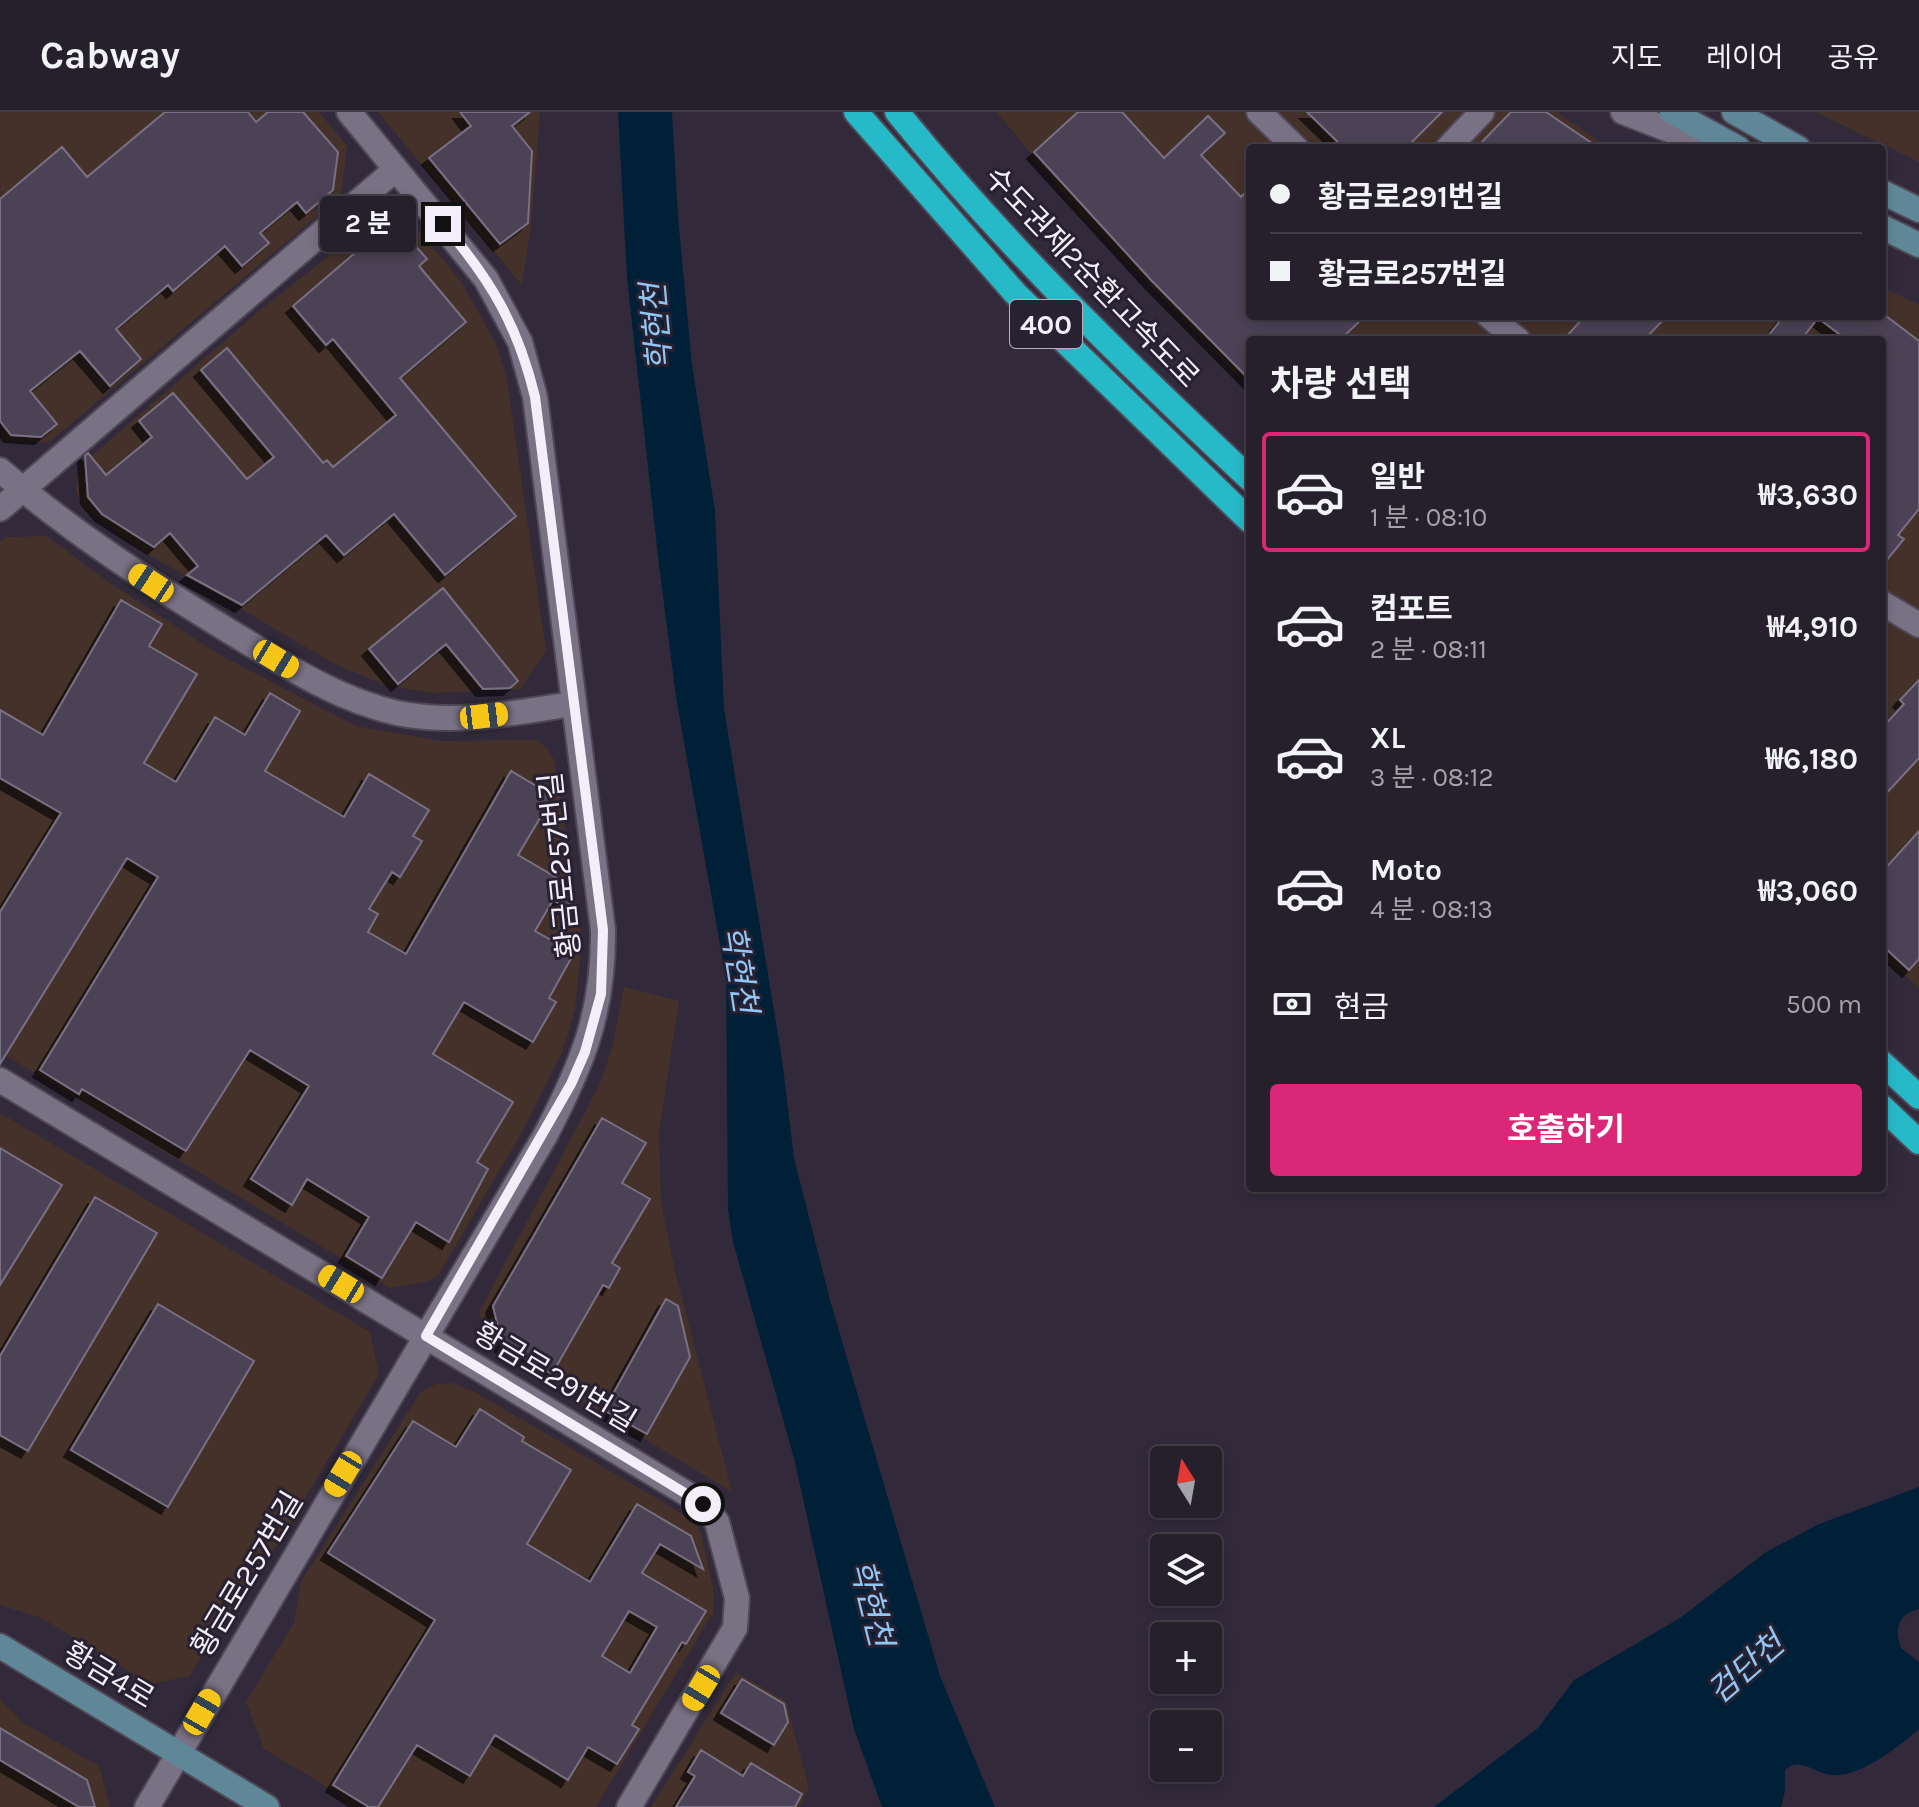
<!DOCTYPE html>
<html lang="ko">
<head>
<meta charset="utf-8">
<style>
  :root { --surface:#26202c; --page:#2e2834; --text:#f1f3f6; --muted:#a4a3a9; --line:#423e48; --accent:#db2777 }
  body { margin:0; font-family:Karla,"Noto Sans KR",sans-serif; background:var(--page); color:var(--text); height:100vh; display:flex; flex-direction:column; font-size:30px; white-space:nowrap }
  * { box-sizing:border-box; margin:0 }
  p { font-size:26px; color:var(--muted) }
  .icon { flex:none; width:44px; height:44px; fill:none; stroke:currentColor; stroke-width:2; stroke-linecap:round; stroke-linejoin:round }
  .map { position:relative; flex:1; overflow:hidden }
  .panel { position:absolute; left:1246px; top:224px; width:640px; height:856px; display:flex; flex-direction:column; background:var(--surface); border-radius:8px; box-shadow:0 4px 12px #0003,0 0 0 2px var(--line) }
  .panel>* { flex:none }
  .top-card { position:absolute; left:1246px; top:32px; width:640px; height:176px; border-radius:8px; box-shadow:0 4px 12px #0003,0 0 0 2px var(--line); display:grid; align-content:center; height:176px; padding:0 24px; background:var(--surface) }
  .needle { width:52px; rotate:349deg }
  .controls { position:absolute; left:1150px; top:1334px; display:grid; gap:16px }
  .controls a { display:grid; place-items:center; width:72px; height:72px; border-radius:8px; background:var(--surface); box-shadow:0 4px 12px #0003,0 0 0 2px var(--line); font-size:40px }
  .end { position:absolute; width:36px; height:36px; margin:-18px; border:10px solid #f3eef9; background:#111; box-shadow:0 0 0 4px #111 }
  .from { border-radius:50% }
  .bubble { position:absolute; height:56px; border-radius:8px; background:var(--surface); box-shadow:0 4px 12px #0003,0 0 0 2px var(--line); font-size:26px; font-weight:700; line-height:56px; text-align:center }
  .car { position:absolute; width:24px; height:48px; margin:-24px -12px; border-radius:10px; box-shadow:0 0 6px 2px #0007; background:linear-gradient(#f5c518 24%,#345 0 40%,#f5c518 0 76%,#345 0 86%,#f5c518 0) }
  .top-card b { display:flex; align-items:center; gap:28px; height:76px; font-size:30px }
  .top-card b+b { border-top:2px solid var(--line) }
  .top-card i { width:20px; height:20px; background:var(--text) }
  ul { padding:0; list-style:none }
  li { display:flex; align-items:center; gap:24px; height:120px; margin:0 16px 12px; padding:0 8px; border:4px solid transparent; border-radius:8px }
  li div { flex:1 }
  li b { display:block; font-size:30px }
  li em { font-style:normal; font-weight:700 }
  li.current { border-color:var(--accent) }
  li>.icon { width:72px; height:72px; stroke-width:1.5 }
  h2 { padding:0 24px; font-size:36px; line-height:96px }
  .pay { display:flex; align-items:center; gap:20px; height:88px; padding:0 24px; font-size:30px }
  .pay p { margin-inline-start:auto }
  .primary-button { display:flex; gap:16px; margin-top:auto; padding:16px 24px }
  .primary-button a { flex:1; height:92px; border-radius:8px; background:var(--accent); color:#fff; font-size:32px; font-weight:700; line-height:92px; text-align:center }
  header { display:flex; align-items:center; gap:48px; box-sizing:border-box; height:112px; padding:0 40px; background:var(--surface); border-bottom:2px solid var(--line) }
  header strong { font-size:38px }
  nav { display:flex; gap:44px; margin-inline-start:auto; font-size:28px }
  .map>svg:first-child { display:block }
  .industrial { fill:#44312a }
  .water { fill:#002038 }
  .building { fill:#4b4254; stroke:#797084; stroke-width:2; fill-rule:evenodd; filter:url(#shadow) }
  .lines { fill:none; stroke-linecap:round; stroke-linejoin:round }
  .street-casing { stroke:#4e4856; stroke-width:28 }
  .secondary-casing { stroke:#4e4856; stroke-width:28 }
  .highway-casing { stroke:#4e4856; stroke-width:28 }
  .street { stroke:#797184; stroke-width:24 }
  .secondary { stroke:#608798; stroke-width:24 }
  .highway { stroke:#26b9c8; stroke-width:24 }
  .route { stroke:#f3eef9; stroke-width:10 }
  .labels { text-anchor:middle; dominant-baseline:central; stroke-width:6; stroke-linejoin:round; paint-order:stroke }
  .shield { fill:#282131; stroke:#b6b0bd; stroke-width:2 }
  .shield-label { font-size:28px; font-weight:bold; fill:#f3eef9 }
  .street-label { font-size:30px; fill:#f3eef9; stroke:#282131 }
  .water-label { font-size:32px; font-style:italic; fill:#90c6f4; stroke:#282131 }
</style>
</head>
<body>
<header>
<strong>Cabway</strong>
<nav><a>지도</a><a>레이어</a><a>공유</a></nav>
</header>
<div class="map">
<svg width="1919" height="1695" viewBox="0 0 1919 1695">
  <defs>
    <filter id="shadow"><feDropShadow dx="-7" dy="7" stdDeviation="0" flood-color="#0009"/></filter>
  </defs>
  <rect width="100%" height="100%" fill="#322a3b"/>
  <path class="industrial" d="M0,0H319L347,34L341,84L48,331L1,328Z
    M378,0H540L531,114L522,173Z
    M997,0H1557L1609,36H1250V204H1882V176L1919,192V876L1882,843V228H1250V277L1078,100Z
    M1816,0H1919V50Z
    M404,111L415,114L461,169L496,232L507,268L546,539L520,577L432,581L385,573L335,552L136,435L82,394L76,379L80,354L265,194L362,118Z
    M47,424L110,471L218,542L356,614L440,629L537,628L548,637L555,650L582,828L575,897L562,940L527,1011L438,1164L427,1170L390,1176L0,940V430L6,425Z
    M624,875L679,889L659,1020L661,1091L675,1159L732,1380L493,1235L486,1226L479,1200L600,972L613,932Z
    M0,1001L370,1220L379,1263L248,1481L217,1516L190,1564L150,1572L42,1506L0,1493Z
    M453,1271L475,1280L658,1387L693,1409L701,1420L714,1482L713,1501L596,1695H351L337,1681L264,1637L246,1590L294,1511L301,1470L411,1295L421,1280L436,1272Z
    M736,1560L786,1589L809,1677L799,1695H651Z
    M0,1587L22,1610L99,1654L110,1695H0Z"/>
  <path class="water" d="M618,0H672L678,105L692,253L715,399L724,597L782,947L794,1046L830,1188L940,1564L995,1695H882L854,1617L794,1346L733,1130L728,1097L726,866L676,585L659,453L627,166Z
    M1919,1375V1497C1898,1502 1894,1517 1901,1536L1919,1550V1617C1898,1635 1860,1666 1831,1663C1814,1661 1800,1644 1785,1658V1679L1781,1695H1434L1538,1616L1574,1568L1680,1506L1766,1440L1819,1412Z"/>
  <path class="building" d="M165,0H248L256,10L268,0H303L338,40L333,78L306,101L297,90L260,121L269,131L242,154L225,134L173,179L168,173L116,217L141,247L110,274L80,239L30,279L57,312L41,325L11,323L0,309V87L62,35L87,65Z
    M460,0H530L512,14L532,39L528,111L500,132L429,46L471,14Z
    M1078,0H1122L1164,46L1208,4L1225,21L1201,43L1241,85L1250,76V204H1365L1340,228H1250V268L1152,169L1034,40Z
    M1307,0H1442L1406,36H1344Z
    M1511,0H1546L1599,36H1476Z
    M377,122L407,124L427,147L419,154L466,210L400,266L516,404L445,463L394,402L344,443L326,423L242,493L187,463L198,454L170,421L154,435L102,402L88,385L85,344L88,341L106,363L152,325L139,309L173,281L247,367L274,345L201,258L227,236L323,351L327,348L333,355L396,303L333,227L326,233L293,194Z
    M1585,204H1667L1644,228H1563Z
    M1784,204H1886L1919,229V397L1898,423L1904,427L1882,454V228H1847L1818,206L1801,228H1765Z
    M443,476L518,569L510,576L483,577L446,532L398,572L369,537Z
    M121,488L162,512L149,534L197,562L144,651L176,670L215,605L245,623L270,581L300,599L265,659L344,705L369,662L429,698L413,724L422,729L400,765L392,760L369,797L378,802L368,820L406,842L511,659L553,684L518,743L569,773L572,786L567,796L553,788L535,819L574,841L549,886L556,890L533,930L464,890L433,942L513,990L477,1050L488,1057L449,1130L416,1110L382,1166L346,1144L369,1105L307,1067L292,1093L251,1067L309,974L250,938L186,1039L82,977L79,982L40,958L158,765L127,746L0,952V800L61,701L0,666V598L43,623Z
    M1919,568V646L1882,686V616L1904,592L1900,588Z
    M1919,719V847L1909,858L1882,833V760Z
    M602,1006L646,1031L622,1071L650,1087L612,1151L620,1156L609,1176L603,1173L552,1262L502,1233L493,1194Z
    M0,1036L62,1073L0,1173Z
    M95,1085L157,1121L28,1339L0,1323V1244Z
    M666,1187L678,1194L690,1245L647,1322L604,1298Z
    M158,1192L254,1249L168,1395L71,1338Z
    M480,1297L524,1325L522,1329L571,1358L527,1432L590,1470L637,1392L691,1424L703,1457L660,1432L642,1461L706,1499L686,1532L682,1530L632,1613L639,1617L617,1652L588,1635L568,1668L495,1623L470,1664L417,1633L378,1695H369L333,1673L435,1508L328,1441L413,1309L456,1335ZM629,1499L657,1515L630,1561L602,1544Z
    M742,1567L784,1592L788,1610L774,1633L721,1601Z
    M0,1616L87,1668L95,1695H79L0,1648Z
    M701,1638L743,1664L751,1651L802,1682L795,1695H676L695,1664L688,1660Z"/>
  <g class="lines">
    <defs>
      <path id="street" d="M1259,0L1296,36
        M1623,0L1716,36
        M1448,36L1482,0
        M1489,204L1518,228
        M0,358C71,420 149,470 229,519C282,551 335,587 397,601C455,613 515,601 572,592
        M0,397L396,57
        M1882,491L1919,513
        M0,968L684,1380L703,1392L717,1410L737,1486L735,1516L629,1695
        M147,1695L545,1024C582,953 604,900 603,818L535,285L520,230L486,167L349,0"/>
      <path id="secondary" d="M1672,0L1738,36
        M1734,0L1798,36
        M1882,80L1919,98
        M1882,115L1919,133
        M0,1534L267,1695"/>
      <path id="highway" d="M856,0L1015,181L1250,409
        M897,0C1004,132 1126,251 1250,367
        M1882,951L1919,985
        M1882,995L1919,1030"/>
    </defs>
    <use href="#street" class="street-casing"/>
    <use href="#secondary" class="secondary-casing"/>
    <use href="#highway" class="highway-casing"/>
    <use href="#street" class="street"/>
    <use href="#secondary" class="secondary"/>
    <use href="#highway" class="highway"/>
  </g>
  <g class="lines">
    <path class="route" d="M443,112C491,168 518,214 535,285L603,818L601,882L585,940L571,972L426,1224L703,1392"/>
  </g>
  <g class="labels">
    <rect class="shield" x="1010" y="188" width="72" height="48" rx="6"/>
    <g class="shield-label">
      <text x="1046" y="212">400</text>
    </g>
    <g class="street-label">
      <text transform="translate(1092 165) rotate(46)">수도권제2순환고속도로</text>
      <text transform="translate(560 753) rotate(-96)">황금로257번길</text>
      <text transform="translate(555 1265) rotate(31)">황금로291번길</text>
      <text transform="translate(247 1462) rotate(-59)">황금로257번길</text>
      <text transform="translate(109 1563) rotate(31)">황금4로</text>
    </g>
    <g class="water-label">
      <text transform="translate(657 215) rotate(-95)">학현천</text>
      <text transform="translate(739 857) rotate(81)">학현천</text>
      <text transform="translate(871 1491) rotate(76)">학현천</text>
      <text transform="translate(1746 1556) rotate(-41)">검단천</text>
    </g>
  </g>
</svg>
<div class="controls">
<a><svg class="needle" viewBox="-14 -14 28 28"><path d="M0-13l5 13h-10z" fill="#e53935"/><path d="M0 13l5-13h-10z" fill="#a4a3a9"/></svg></a>
<a><svg class="icon" aria-label="layers" viewBox="0 0 24 24"><path d="M12 4l9 5-9 5-9-5zM3 14l9 5 9-5"/></svg></a>
<a>+</a>
<a>−</a>
</div>
<i class="end from" style="left:703px;top:1392px"></i>
<i class="end" style="left:443px;top:112px"></i>
<div class="bubble" style="left:320px;top:84px;width:96px">2 분</div>
<i class="car" style="left:151px;top:471px;rotate:303deg"></i>
<i class="car" style="left:276px;top:547px;rotate:121deg"></i>
<i class="car" style="left:484px;top:604px;rotate:83deg"></i>
<i class="car" style="left:341px;top:1172px;rotate:301deg"></i>
<i class="car" style="left:343px;top:1362px;rotate:211deg"></i>
<i class="car" style="left:701px;top:1576px;rotate:211deg"></i>
<i class="car" style="left:202px;top:1600px;rotate:30deg"></i>
<div class="top-card">
<b><i class="from"></i>황금로291번길</b>
<b><i></i>황금로257번길</b>
</div>
<section class="panel">
<h2>차량 선택</h2>
<ul>
<li class="current"><svg class="icon" aria-label="car" viewBox="0 0 24 24"><path d="M5 17H2v-5l4-1 3-4h7l3 4 3 1v5h-3M9 17h6M6 11h13"/><circle cx="7" cy="17" r="2"/><circle cx="17" cy="17" r="2"/></svg><div><b>일반</b><p>1 분 · 08:10</p></div><em>₩3,630</em></li>
<li><svg class="icon" aria-label="car" viewBox="0 0 24 24"><path d="M5 17H2v-5l4-1 3-4h7l3 4 3 1v5h-3M9 17h6M6 11h13"/><circle cx="7" cy="17" r="2"/><circle cx="17" cy="17" r="2"/></svg><div><b>컴포트</b><p>2 분 · 08:11</p></div><em>₩4,910</em></li>
<li><svg class="icon" aria-label="car" viewBox="0 0 24 24"><path d="M5 17H2v-5l4-1 3-4h7l3 4 3 1v5h-3M9 17h6M6 11h13"/><circle cx="7" cy="17" r="2"/><circle cx="17" cy="17" r="2"/></svg><div><b>XL</b><p>3 분 · 08:12</p></div><em>₩6,180</em></li>
<li><svg class="icon" aria-label="car" viewBox="0 0 24 24"><path d="M5 17H2v-5l4-1 3-4h7l3 4 3 1v5h-3M9 17h6M6 11h13"/><circle cx="7" cy="17" r="2"/><circle cx="17" cy="17" r="2"/></svg><div><b>Moto</b><p>4 분 · 08:13</p></div><em>₩3,060</em></li>
</ul>
<div class="pay"><svg class="icon" aria-label="cash" viewBox="0 0 24 24"><path d="M3 7h18v10H3z"/><circle cx="12" cy="12" r="2"/></svg>현금<p>500 m</p></div>
<div class="primary-button"><a>호출하기</a></div>
</section>
</div>
</body>
</html>
